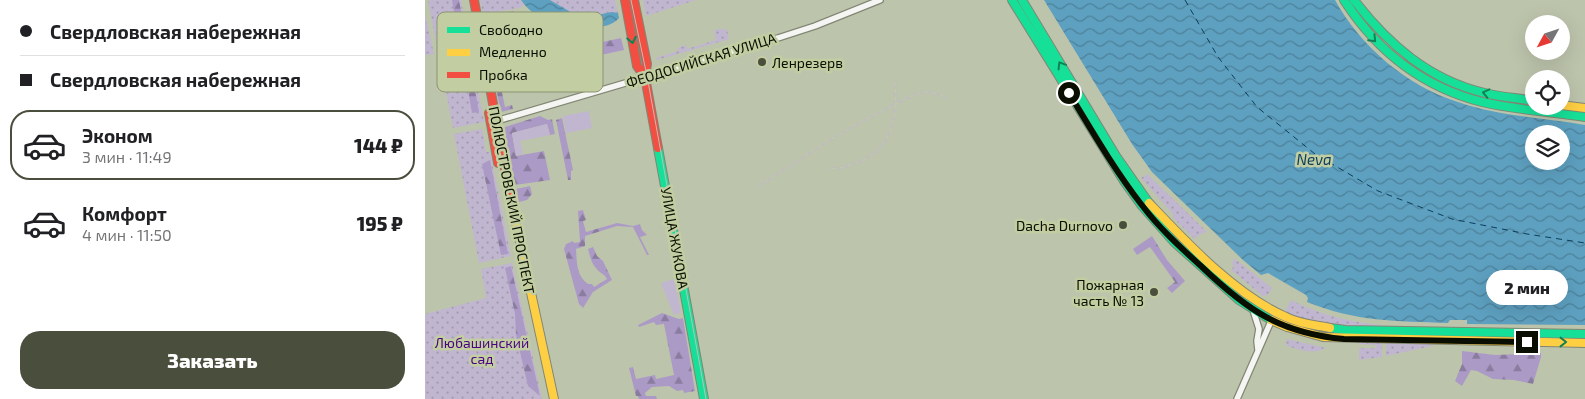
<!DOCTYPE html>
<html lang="ru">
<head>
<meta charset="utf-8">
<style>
  :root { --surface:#fff; --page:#f6f6f6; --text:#202124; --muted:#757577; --line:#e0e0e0; --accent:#494e3d }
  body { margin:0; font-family:"Exo 2",sans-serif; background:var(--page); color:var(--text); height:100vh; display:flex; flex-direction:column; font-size:19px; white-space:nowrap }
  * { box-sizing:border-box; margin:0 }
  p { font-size:16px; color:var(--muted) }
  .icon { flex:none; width:28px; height:28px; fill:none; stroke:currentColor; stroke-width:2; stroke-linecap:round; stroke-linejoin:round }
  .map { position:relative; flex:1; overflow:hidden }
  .side { display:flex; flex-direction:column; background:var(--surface); width:425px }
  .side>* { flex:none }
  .banner { display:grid; align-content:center; height:110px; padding:0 20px; background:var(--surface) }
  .needle { width:32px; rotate:230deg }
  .fabs { position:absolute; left:1100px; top:15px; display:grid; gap:10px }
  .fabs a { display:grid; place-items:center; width:45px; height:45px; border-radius:50%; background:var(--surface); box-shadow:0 5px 20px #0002; font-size:25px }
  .end { position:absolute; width:22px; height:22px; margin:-11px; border:6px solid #0a0e01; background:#fff; box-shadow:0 0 0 2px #fff }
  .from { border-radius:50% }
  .bubble { position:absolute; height:35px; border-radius:18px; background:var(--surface); box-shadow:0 5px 20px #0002; font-size:16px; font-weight:800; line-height:35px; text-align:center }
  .banner b { display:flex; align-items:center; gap:18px; height:48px; font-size:19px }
  .banner b+b { border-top:1px solid var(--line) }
  .banner i { width:12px; height:12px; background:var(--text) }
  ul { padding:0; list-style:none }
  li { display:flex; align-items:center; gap:15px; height:70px; margin:0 10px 8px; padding:0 10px; border:2px solid transparent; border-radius:20px }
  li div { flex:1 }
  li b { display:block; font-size:19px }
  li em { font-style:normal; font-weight:800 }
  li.active { border-color:var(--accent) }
  li>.icon { width:45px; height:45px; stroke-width:1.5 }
  .button { display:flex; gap:10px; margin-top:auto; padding:10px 20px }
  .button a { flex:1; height:58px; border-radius:20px; background:var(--accent); color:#fff; font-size:20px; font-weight:800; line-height:58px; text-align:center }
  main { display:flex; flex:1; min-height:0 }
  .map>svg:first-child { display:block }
  .grass { fill:url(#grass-dots) }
  .forest { fill:url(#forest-firs) }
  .garden { fill:#c0b6cf }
  .water { fill:url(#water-waves); fill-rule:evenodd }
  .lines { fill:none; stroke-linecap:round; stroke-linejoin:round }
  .ferry { stroke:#0c3e5b; stroke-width:1; stroke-dasharray:6 5; stroke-linecap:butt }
  .street-casing { stroke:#828774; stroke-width:8 }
  .fast-casing { stroke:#828774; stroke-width:10 }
  .slow-casing { stroke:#828774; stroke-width:10 }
  .jam-casing { stroke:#828774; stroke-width:10 }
  .street { stroke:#f5f6f3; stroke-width:5.5 }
  .fast { stroke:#16e098; stroke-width:8 }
  .slow { stroke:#ffcf43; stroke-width:8 }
  .jam { stroke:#f24e42; stroke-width:8 }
  .tram { stroke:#bdbfb8; stroke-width:1 }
  .rail-casing { stroke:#bdbfb8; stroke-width:3 }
  .rail { stroke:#c2cea2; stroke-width:1; stroke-dasharray:4; stroke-linecap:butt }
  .oneway { stroke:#118254 }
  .route { stroke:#0a0e01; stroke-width:6 }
  .poi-dot { fill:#494e3d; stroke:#c2cea2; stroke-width:2 }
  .labels { text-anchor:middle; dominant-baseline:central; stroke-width:5; stroke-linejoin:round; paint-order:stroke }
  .street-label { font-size:14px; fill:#0a0e01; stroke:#c2cea2 }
  .poi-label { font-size:14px; fill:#0a0e01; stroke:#c2cea2; text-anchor:end }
  .park-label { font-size:14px; fill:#4a0284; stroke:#c2cea2 }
  .water-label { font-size:15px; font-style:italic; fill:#0c3e5b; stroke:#c2cea2 }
  .key { fill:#c2cea2; stroke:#8b9472; stroke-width:1 }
  .key-label { font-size:14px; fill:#0a0e01 }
</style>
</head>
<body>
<main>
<section class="side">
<div class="banner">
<b><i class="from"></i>Свердловская набережная</b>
<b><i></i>Свердловская набережная</b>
</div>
<ul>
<li class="active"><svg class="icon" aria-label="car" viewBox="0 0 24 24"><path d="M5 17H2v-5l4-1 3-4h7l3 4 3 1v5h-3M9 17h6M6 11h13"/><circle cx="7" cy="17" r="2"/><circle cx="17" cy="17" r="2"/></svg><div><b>Эконом</b><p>3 мин · 11:49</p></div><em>144 ₽</em></li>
<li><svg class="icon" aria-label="car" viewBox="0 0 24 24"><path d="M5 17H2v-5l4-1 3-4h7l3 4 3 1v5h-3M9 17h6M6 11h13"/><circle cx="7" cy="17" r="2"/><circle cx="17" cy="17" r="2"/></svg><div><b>Комфорт</b><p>4 мин · 11:50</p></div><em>195 ₽</em></li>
</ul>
<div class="button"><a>Заказать</a></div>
</section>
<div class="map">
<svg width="1160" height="399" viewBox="0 0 1160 399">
  <defs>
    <pattern id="grass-dots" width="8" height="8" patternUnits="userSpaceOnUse" patternTransform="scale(1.25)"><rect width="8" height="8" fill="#c0b6cf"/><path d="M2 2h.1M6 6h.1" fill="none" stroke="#a49bb0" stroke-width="1.8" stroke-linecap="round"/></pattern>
    <pattern id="forest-firs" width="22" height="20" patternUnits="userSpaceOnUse" patternTransform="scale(1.25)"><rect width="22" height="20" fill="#ac9ac6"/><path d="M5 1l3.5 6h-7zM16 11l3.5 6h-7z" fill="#8a7c9e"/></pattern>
    <pattern id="water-waves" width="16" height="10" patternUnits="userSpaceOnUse" patternTransform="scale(1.25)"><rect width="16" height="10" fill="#5ea0c0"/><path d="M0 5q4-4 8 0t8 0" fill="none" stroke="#4c819a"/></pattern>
  </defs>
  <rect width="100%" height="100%" fill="#bdc4ac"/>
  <path class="grass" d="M7,0H36L59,122L28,128L3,1Z
    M55,0H96L99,5L95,8L58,14Z
    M125,0H190L193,13C185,12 177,14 169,15C152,18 138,9 125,0Z
    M218,0H271L221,16Z
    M0,14L9,54L0,55Z
    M298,29L302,30L304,39L232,60L231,58L253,51V48L261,45L262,49L291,40L289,30Z
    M57,129L61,152H65L86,256L54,263L29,134Z
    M722,174L782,232L775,234L770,239L749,219L748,214L716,178Z
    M809,258L847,288L843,295L838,296L806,270L809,266L807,264Z
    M87,263L117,399H0V314L61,298L56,269Z
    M866,300C898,316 931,324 966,326L967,329L903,326L859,313Z
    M862,339L901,348C888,355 876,350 862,346L861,343Z
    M934,342H957V357L934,360V348H951V345L934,344Z
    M964,342L1007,343V346L961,356V345Z"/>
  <path class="forest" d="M27,0H34L54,112L47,113Z
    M88,11L91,16L84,21L81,26L82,31L76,34L74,33L73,20L80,13Z
    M196,38L199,50L162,58L161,53L155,54L154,47Z
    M73,73L80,107L87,105L88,109L76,112L68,74Z
    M115,116L123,120L127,119L130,134L125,135L122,124L87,133L91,156L119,151L125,180L90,185L79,128L80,127Z
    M137,118L148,170L146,171V180H143L131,120Z
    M65,160L83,254L76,255L57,164Z
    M105,186L107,194L102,200L94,202L91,189Z
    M158,210L161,220L158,221L161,232L192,223L208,226L215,224L217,230L222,235L215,237L224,255H222L208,227L192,226L160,236V246L151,249C152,263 151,275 163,284H167L169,287L182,279C178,272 175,274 171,268C166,263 165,256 163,249L168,247L172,256L178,261L187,280L168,292L158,308L154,304L139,249L141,244L148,241L149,243L155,242L153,211Z
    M727,236L742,260L760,281L747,293L742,288L750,282L725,247L712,255L708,249Z
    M86,266L115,396L103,386L91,335L90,314L80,268Z
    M237,313L254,319L258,318L270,391L259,393L258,390L252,391L244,386L227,387L220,393L221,396H231L232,399H214L213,396H211L204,368L208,367L211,379L230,375L231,379L249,375L239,324L231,325L229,322L214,327L213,325Z
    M1037,351L1070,355L1116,353V357L1108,384L1089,380L1068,379L1052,371L1046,370L1037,386L1030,381L1037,364Z"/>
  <path class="garden" d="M164,111L167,128L141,133L138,116Z
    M122,124L125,135L95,141L98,154L91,156L87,133Z
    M249,279L256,313L249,315L236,283Z"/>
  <path class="water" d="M96,0H125L149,14L166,16L187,12L193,13L194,18C179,36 130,25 113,16C106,12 100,6 96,0Z
    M619,0H910C936,47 982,86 1033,102C1073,116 1118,118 1160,125V325L1042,324V320H1025L1023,323C970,321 932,322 882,302L883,298L881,295L843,273L836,275L818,260L727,172L707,144ZM1109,134H1136V161H1109Z"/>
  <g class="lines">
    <path class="ferry" d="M760,0L793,57L832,107L890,154L953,191L1027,219L1102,234L1160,243"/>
    <defs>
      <path id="street" d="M68,122L353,38L390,26L455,0
        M828,310L834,329L832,341L833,350
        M812,399L847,319"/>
      <path id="fast" d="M587,0L699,181L717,206L749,242L814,300L846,320
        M597,0L691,156L724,203
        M919,0C952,51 998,87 1057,102C1091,110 1126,112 1160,117
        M929,0C963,44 1004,80 1060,93C1076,97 1093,98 1109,101
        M233,148L279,399
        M905,328L921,330L1160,334"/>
      <path id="slow" d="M1136,105L1160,108
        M84,191L129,399
        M724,203C762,243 810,295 861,317C875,324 890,325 905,328
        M846,320L862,327L898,337L1160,343"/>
      <path id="jam" d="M49,0L84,191
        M200,0L212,66L220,77
        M209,0L222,64L220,77L233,148
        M64,113L73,163"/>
    </defs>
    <use href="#street" class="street-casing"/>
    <use href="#fast" class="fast-casing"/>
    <use href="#slow" class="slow-casing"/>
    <use href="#jam" class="jam-casing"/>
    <use href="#street" class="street"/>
    <use href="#fast" class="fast"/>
    <use href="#slow" class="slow"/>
    <use href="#jam" class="jam"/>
    <path class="tram" d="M206,0L222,76L281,399"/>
    <defs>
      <path id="rail" d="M407,169C459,162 474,132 470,82
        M333,187C374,159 415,132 459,110C470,105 481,97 494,93C503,91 512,93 520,97"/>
    </defs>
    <use href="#rail" class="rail-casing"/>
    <use href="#rail" class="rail"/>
  </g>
  <defs><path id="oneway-chevron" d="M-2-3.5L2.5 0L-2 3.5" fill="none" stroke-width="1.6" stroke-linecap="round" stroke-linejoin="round" transform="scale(1.25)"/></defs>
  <g class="oneway">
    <use href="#oneway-chevron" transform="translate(948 39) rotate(46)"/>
    <use href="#oneway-chevron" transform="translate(207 40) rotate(79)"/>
    <use href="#oneway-chevron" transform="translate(636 65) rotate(-121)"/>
    <use href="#oneway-chevron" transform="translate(1061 93) rotate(-167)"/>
    <use href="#oneway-chevron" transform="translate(1138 342)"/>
  </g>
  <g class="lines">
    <path class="route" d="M644,93C667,131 689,169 716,204C734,228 755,247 777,267C822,310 855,333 919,339L1102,342"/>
  </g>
  <g class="poi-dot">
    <circle cx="337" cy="62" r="5"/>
    <circle cx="698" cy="225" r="5"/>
    <circle cx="729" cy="292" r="5"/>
  </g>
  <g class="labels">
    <g class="street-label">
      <text transform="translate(276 60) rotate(-17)">ФЕОДОСИЙСКАЯ УЛИЦА</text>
      <text transform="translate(87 200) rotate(79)">ПОЛЮСТРОВСКИЙ ПРОСПЕКТ</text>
      <text transform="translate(250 238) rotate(80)">УЛИЦА ЖУКОВА</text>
    </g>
    <g class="poi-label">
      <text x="347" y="62" text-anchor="start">Ленрезерв</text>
      <text x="688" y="225">Dacha Durnovo</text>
      <text x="719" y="284">Пожарная<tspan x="719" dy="16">часть № 13</tspan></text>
    </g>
    <g class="park-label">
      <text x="57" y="342">Любашинский<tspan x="57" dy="16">сад</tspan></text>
    </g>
    <g class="water-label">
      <text x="889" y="159">Neva</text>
    </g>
  </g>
  <rect x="12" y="12" width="166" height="80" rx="8" class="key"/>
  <rect x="22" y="27" width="23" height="6" fill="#16e098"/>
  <rect x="22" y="49" width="23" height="7" fill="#ffcf43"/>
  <rect x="22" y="72" width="23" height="6" fill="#f24e42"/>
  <g class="key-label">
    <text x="54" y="35">Свободно</text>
    <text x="54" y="57">Медленно</text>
    <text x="54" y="80">Пробка</text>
  </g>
</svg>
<div class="fabs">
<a><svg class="needle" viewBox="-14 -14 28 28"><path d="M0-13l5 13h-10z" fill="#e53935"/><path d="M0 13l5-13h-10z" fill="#757577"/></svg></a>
<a><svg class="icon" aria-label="locate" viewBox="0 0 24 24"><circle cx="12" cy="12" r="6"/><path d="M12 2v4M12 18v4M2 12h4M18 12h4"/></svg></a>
<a><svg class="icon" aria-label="layers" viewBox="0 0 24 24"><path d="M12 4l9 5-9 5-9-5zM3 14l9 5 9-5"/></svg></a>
</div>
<i class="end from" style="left:644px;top:93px"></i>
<i class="end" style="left:1102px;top:342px"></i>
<div class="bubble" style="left:1061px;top:270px;width:82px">2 мин</div>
</div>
</main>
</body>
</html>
